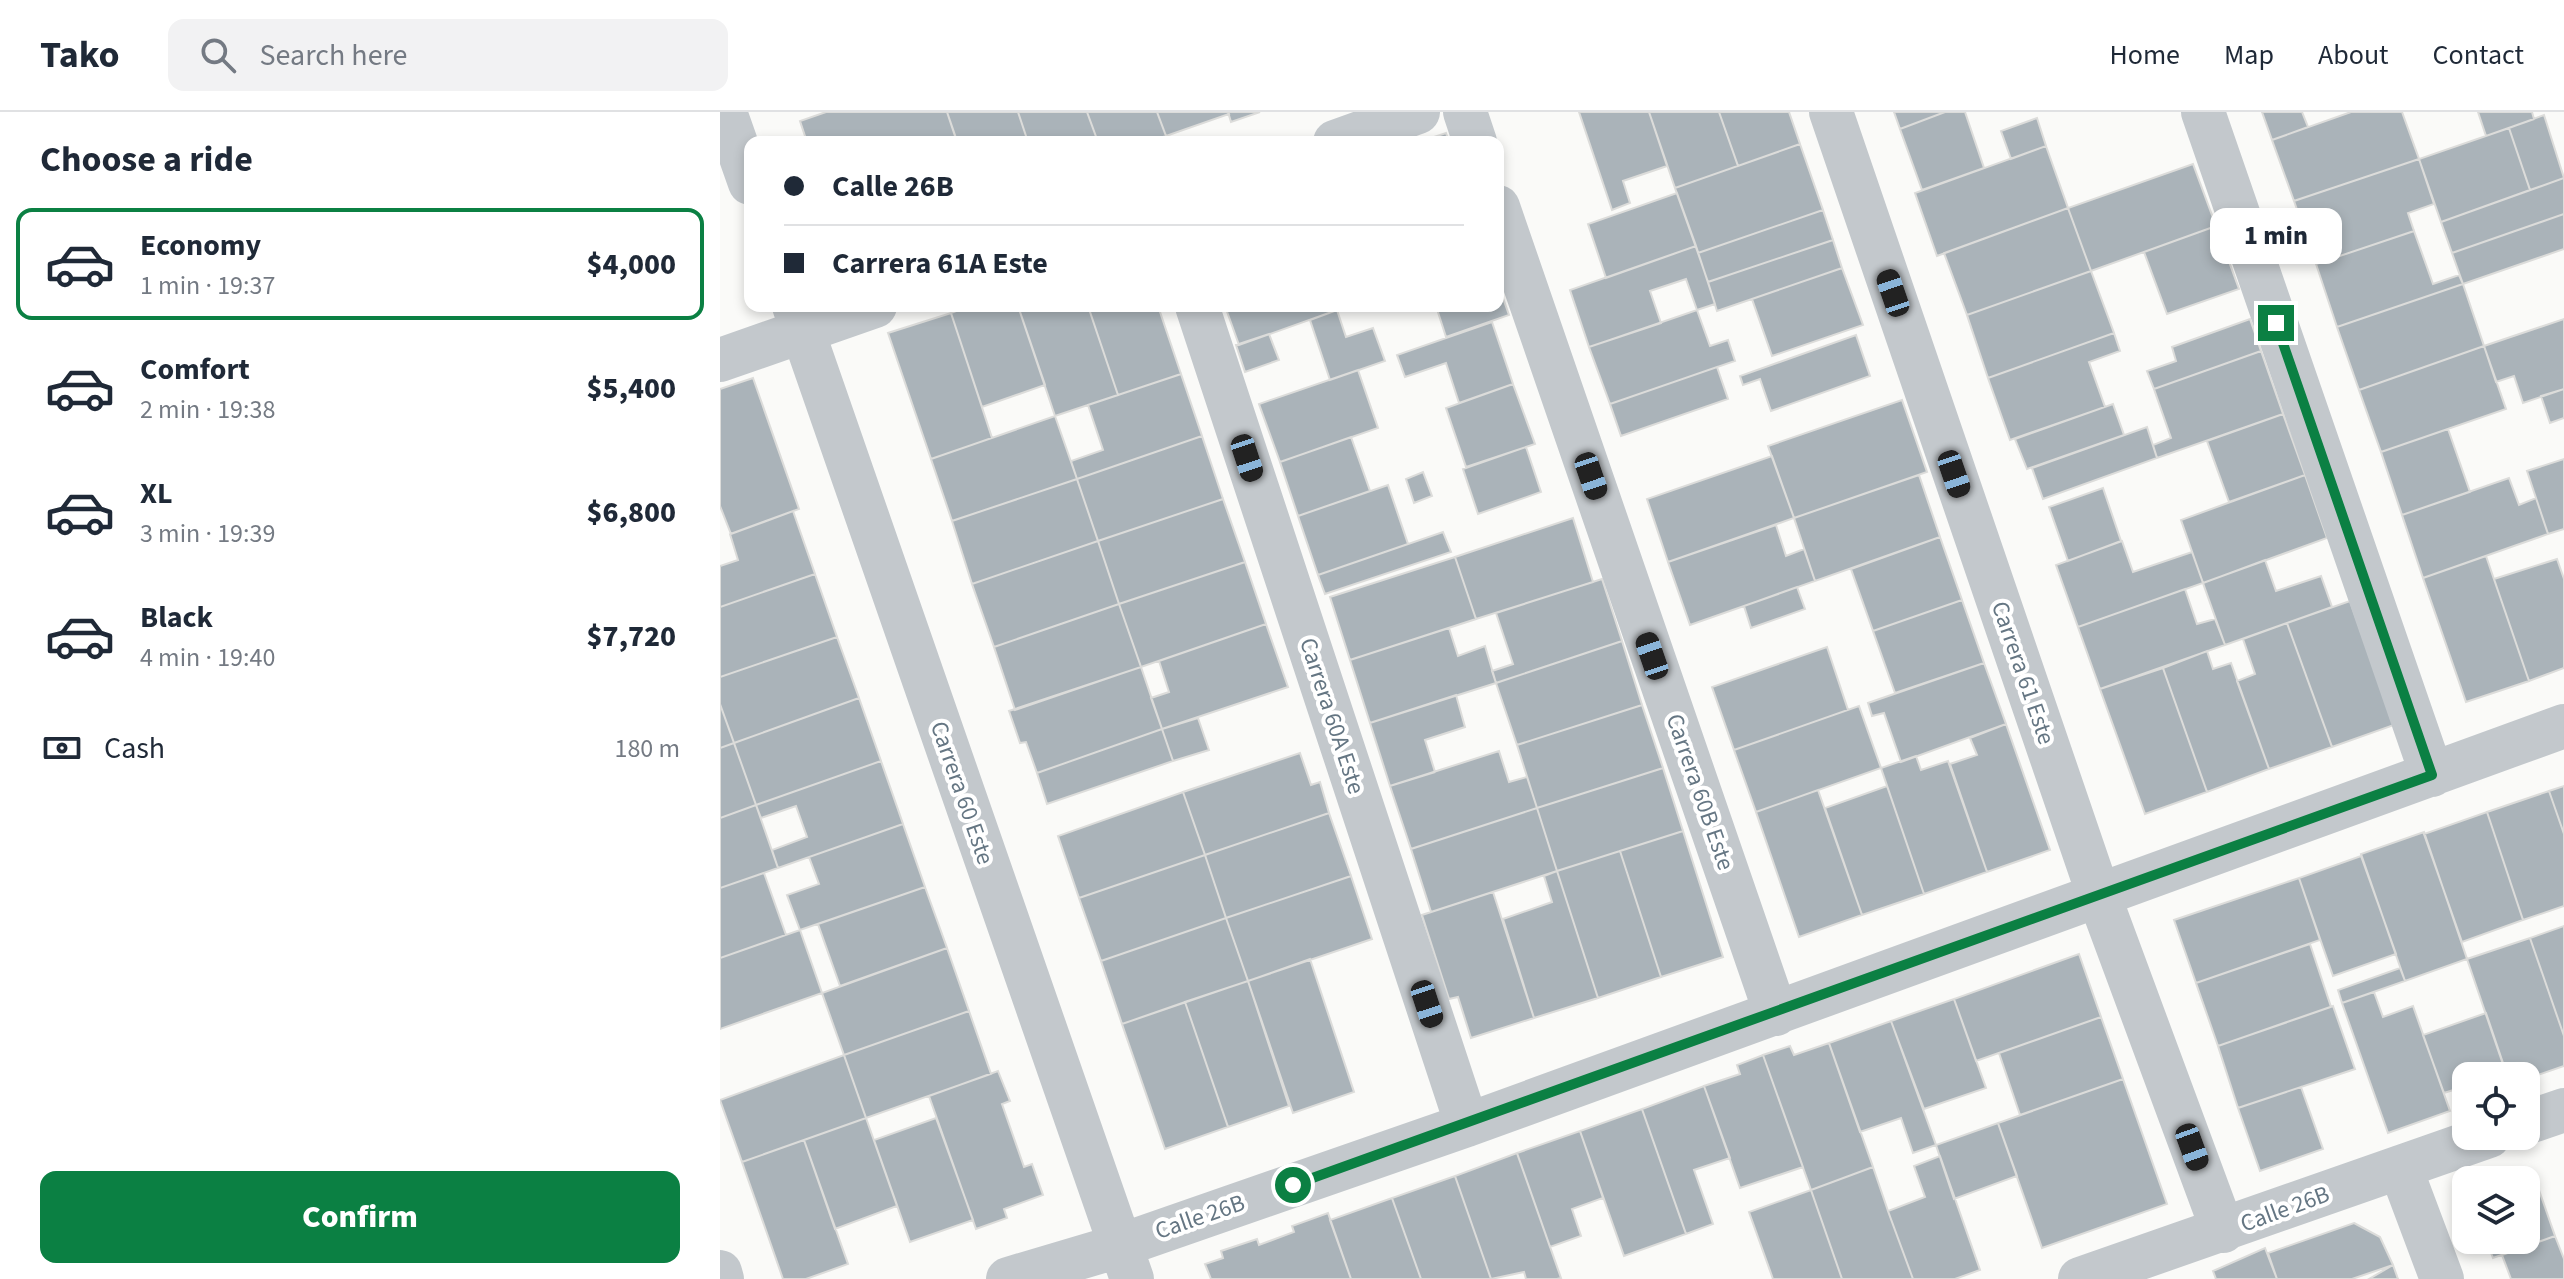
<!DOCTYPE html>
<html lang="en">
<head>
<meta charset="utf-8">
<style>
  :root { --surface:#fff; --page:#f2f2f3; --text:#1f2937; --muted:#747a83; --line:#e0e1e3; --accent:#0b8043 }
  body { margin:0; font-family:"Source Sans 3",sans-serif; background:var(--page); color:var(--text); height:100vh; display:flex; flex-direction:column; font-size:30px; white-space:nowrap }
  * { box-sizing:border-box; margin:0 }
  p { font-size:26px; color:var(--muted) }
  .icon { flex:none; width:44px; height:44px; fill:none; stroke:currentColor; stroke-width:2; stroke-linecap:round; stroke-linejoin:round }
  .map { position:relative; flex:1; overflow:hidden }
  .side { display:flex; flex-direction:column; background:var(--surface); width:720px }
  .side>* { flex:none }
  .hud { position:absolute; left:24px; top:24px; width:760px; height:176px; border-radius:16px; box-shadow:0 4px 12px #0003; display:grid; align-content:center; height:176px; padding:0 40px; background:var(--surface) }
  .buttons { position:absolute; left:1732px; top:950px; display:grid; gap:16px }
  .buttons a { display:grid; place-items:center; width:88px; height:88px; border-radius:16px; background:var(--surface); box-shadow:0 4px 12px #0003; font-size:40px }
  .end { position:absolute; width:36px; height:36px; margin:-18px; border:10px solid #0b8043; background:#fff; box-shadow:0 0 0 4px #fff }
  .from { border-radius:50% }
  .bubble { position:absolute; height:56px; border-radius:16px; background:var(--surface); box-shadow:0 4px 12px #0003; font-size:26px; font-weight:800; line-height:56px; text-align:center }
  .car { position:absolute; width:24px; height:48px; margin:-24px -12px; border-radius:10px; box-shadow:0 0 6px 2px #0007; background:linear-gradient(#222 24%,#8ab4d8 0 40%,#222 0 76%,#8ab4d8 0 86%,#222 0) }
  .hud b { display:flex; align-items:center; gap:28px; height:76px; font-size:30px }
  .hud b+b { border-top:2px solid var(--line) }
  .hud i { width:20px; height:20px; background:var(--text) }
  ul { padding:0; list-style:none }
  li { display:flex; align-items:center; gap:24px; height:112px; margin:0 16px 12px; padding:0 24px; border:4px solid transparent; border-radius:16px }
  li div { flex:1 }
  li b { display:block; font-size:30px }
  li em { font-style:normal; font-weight:800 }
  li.active { border-color:var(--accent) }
  li>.icon { width:72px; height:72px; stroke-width:1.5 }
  h2 { padding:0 40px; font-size:36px; line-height:96px }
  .pay { display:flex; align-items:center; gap:20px; height:88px; padding:0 40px; font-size:30px }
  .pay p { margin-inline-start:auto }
  .primary-button { display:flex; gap:16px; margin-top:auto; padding:16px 40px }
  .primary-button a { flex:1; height:92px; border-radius:16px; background:var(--accent); color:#fff; font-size:32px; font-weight:800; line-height:92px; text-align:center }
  header { display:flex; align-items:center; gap:48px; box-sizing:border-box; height:112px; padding:0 40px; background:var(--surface); border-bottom:2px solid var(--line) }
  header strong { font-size:38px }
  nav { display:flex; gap:44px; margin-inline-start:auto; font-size:28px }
  .search { width:560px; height:72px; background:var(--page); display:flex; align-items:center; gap:20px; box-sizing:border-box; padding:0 28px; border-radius:16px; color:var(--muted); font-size:30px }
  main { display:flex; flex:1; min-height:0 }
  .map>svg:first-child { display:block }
  .building { fill:#aab3b9; stroke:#dcdcda; stroke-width:2 }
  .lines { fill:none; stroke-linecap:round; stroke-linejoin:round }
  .minor { stroke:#c3c8cc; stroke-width:44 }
  .route { stroke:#0b8043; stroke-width:10 }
  .labels { text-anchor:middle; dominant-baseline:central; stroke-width:8; stroke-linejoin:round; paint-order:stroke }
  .street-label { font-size:24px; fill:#657683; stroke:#fff }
</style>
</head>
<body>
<header>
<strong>Tako</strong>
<div class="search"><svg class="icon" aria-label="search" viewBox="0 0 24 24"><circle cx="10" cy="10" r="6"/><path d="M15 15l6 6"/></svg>Search here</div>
<nav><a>Home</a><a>Map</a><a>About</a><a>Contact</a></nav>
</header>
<main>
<section class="side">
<h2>Choose a ride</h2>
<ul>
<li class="active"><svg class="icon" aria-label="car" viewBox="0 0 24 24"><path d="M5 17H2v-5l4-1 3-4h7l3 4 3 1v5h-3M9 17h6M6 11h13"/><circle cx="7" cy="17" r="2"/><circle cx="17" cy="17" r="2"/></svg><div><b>Economy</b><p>1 min · 19:37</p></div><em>$4,000</em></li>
<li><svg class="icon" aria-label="car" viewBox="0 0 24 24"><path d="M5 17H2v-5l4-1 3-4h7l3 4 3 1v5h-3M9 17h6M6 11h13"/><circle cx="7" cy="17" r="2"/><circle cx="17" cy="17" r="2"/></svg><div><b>Comfort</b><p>2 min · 19:38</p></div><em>$5,400</em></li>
<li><svg class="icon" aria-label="car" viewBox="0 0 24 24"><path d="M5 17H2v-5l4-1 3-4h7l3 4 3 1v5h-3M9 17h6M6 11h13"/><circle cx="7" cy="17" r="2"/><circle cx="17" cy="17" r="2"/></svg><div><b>XL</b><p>3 min · 19:39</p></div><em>$6,800</em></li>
<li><svg class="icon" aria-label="car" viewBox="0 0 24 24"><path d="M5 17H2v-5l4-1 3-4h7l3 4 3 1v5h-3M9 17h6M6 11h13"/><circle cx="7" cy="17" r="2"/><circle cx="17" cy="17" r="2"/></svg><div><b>Black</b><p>4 min · 19:40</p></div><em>$7,720</em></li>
</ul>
<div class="pay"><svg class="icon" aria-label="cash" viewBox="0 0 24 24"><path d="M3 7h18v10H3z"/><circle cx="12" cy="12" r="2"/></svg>Cash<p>180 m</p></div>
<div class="primary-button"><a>Confirm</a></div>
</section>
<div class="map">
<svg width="1844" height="1167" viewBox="0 0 1844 1167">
  <rect width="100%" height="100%" fill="#fafaf8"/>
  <path class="building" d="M106,0H227L236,26L224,30H87L80,9Z
    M227,0H298L308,30H237Z
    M298,0H367L378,30H308Z
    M367,0H437L446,24L428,30H378Z
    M437,0H508L509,2L446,24Z
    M508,0H540L511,10Z
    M859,0H929L947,54L903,69L910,91L892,98Z
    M929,0H999L1018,54L955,76Z
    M999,0H1069L1080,32L1018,54Z
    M1174,0H1225L1180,17Z
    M1225,0H1245L1264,56L1202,78L1180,17Z
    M1542,0H1582L1588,15L1552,28Z
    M1631,0H1682L1699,47L1574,89L1552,28Z
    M1758,0H1812L1814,7L1766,24Z
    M1824,3L1844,66L1810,78L1789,16Z
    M1317,6L1326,34L1291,47L1281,19Z
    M1789,16L1810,78L1721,110L1699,47Z
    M726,21L729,30H699Z
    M1080,32L1103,98L978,141L955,76Z
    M1326,34L1348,96L1217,144L1195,81Z
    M1699,47L1714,92L1688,101L1694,119L1596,152L1574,89Z
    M1473,52L1496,114L1371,159L1348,96Z
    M1844,66V102L1732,141L1721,110Z
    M957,81L976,134L886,166L868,112Z
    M1348,96L1371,159L1247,203L1224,141Z
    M1103,98L1113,128L988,170L978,141Z
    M1844,102V137L1743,172L1732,141Z
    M1496,114L1519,177L1447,202L1424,140Z
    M1694,119L1713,172L1739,163L1743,172L1617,215L1596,152Z
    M1113,128L1122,156L997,199L988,170Z
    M976,134L995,192L977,198L966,167L930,179L941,211L869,235L850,178Z
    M1122,156L1143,213L1052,244L1032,187Z
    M1371,159L1394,221L1268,266L1247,203Z
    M778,172L789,203L726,225L716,194H778Z
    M1743,172L1764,234L1639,278L1617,215Z
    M249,194H298L325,273L262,295L231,201Z
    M298,194H368L398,283L335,304Z
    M368,194H438L461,262L398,283Z
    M505,194H619L620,197L519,233Z
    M617,198L626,225L653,216L665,249L610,268L590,208Z
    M977,198L990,234L1008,228L1015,249L890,292L869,235Z
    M231,201L272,326L211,347L168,221Z
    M1530,207L1541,239L1434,277L1427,259L1456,249L1452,235Z
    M1844,207V277L1803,291L1794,264L1776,270L1764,234Z
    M772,210L793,272L739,291L726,251L685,265L677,243Z
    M1394,221L1400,239L1369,250L1385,295L1290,328L1268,266Z
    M549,222L559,248L525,260L516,233Z
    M1136,223L1150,264L1051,299L1040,267L1023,273L1020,264Z
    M1764,234L1786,297L1661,340L1639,278Z
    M1541,239L1563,302L1437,346L1433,333L1451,326L1434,277Z
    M997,255L1008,287L901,324L890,292Z
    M638,258L658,316L560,350L539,292Z
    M461,262L482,324L357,367L351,349L383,338L368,293Z
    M33,266L79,397L11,422L0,394V277Z
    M793,272L815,332L746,355L726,296Z
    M1844,277V306L1830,311L1821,284Z
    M1182,288L1207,360L1074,406L1048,334Z
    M1393,292L1404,323L1307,357L1295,327Z
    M1563,302L1585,363L1509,390L1487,329Z
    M335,304L357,367L232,409L211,347Z
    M1427,315L1437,346L1323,387L1312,356Z
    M1728,317L1750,380L1682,403L1661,340Z
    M482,324L503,387L378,429L357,367Z
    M631,325L650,379L578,404L560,350Z
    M806,335L821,380L758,402L743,357Z
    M1052,344L1074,406L948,450L927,387Z
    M1844,347V417L1828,422L1807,359Z
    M703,360L712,384L694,391L686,367Z
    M1199,363L1220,425L1095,469L1074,406Z
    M1585,363L1607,426L1483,471L1461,408Z
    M1789,366L1799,393L1816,386L1828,422L1703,466L1682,403Z
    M357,367L378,429L252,472L232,409Z
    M668,373L688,432L598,463L578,404Z
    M1383,376L1401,429L1348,449L1329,395Z
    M503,387L525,450L399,492L378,429Z
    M73,399L95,462L0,495V454L18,448L10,422Z
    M853,406L873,470L756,507L735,445Z
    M1056,413L1066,444L1084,437L1095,469L970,513L948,450Z
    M723,420L731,440L605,482L598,463Z
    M1220,425L1242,488L1153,519L1131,457Z
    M378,429L399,492L274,535L252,472Z
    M1402,429L1413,460L1472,440L1483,471L1358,515L1336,453Z
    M1766,444L1809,569L1746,590L1703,466Z
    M735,445L756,507L630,548L610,485Z
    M1837,447L1844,467V556L1809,569L1774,467Z
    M1545,448L1556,479L1601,464L1612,495L1505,533L1483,471Z
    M525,450L546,512L421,555L399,492Z
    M95,462L117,525L0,565V495Z
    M882,467L902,529L776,571L772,559L793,552L776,501Z
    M1077,475L1085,497L1031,516L1024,494Z
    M1465,477L1477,512L1495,507L1505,533L1380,577L1358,515Z
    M1242,488L1264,551L1175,581L1153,519Z
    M1630,489L1674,613L1612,635L1567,511Z
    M399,492L421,555L295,598L274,535Z
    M1567,511L1612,635L1549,657L1517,569L1535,562L1523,527Z
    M546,512L568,575L442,617L431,586L449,580L439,549Z
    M729,516L738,544L765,534L776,571L650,611L630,548Z
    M117,525L139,586L14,631L0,592V565Z
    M902,529L922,593L797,633L776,571Z
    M1107,535L1128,598L1014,638L992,575Z
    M1487,539L1493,557L1511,551L1549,657L1487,680L1443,556Z
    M1264,551L1286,612L1181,650L1164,601L1152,604L1148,591Z
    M421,555L442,617L317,661L306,630L300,631L289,599Z
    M1443,556L1487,680L1425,702L1380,577Z
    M736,583L745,615L705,628L715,660L670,674L650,611Z
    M139,586L161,649L36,693L14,631Z
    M0,592L14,631L0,636Z
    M922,593L943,656L817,696L797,633Z
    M1139,594L1161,656L1036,700L1014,638Z
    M478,606L489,638L453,649L442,617Z
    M1286,612L1330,738L1267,760L1230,652L1257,643L1250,626Z
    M442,617L453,649L327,692L317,661Z
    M14,631L36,693L0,706V636Z
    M779,639L789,670L807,665L817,696L691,737L670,674Z
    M580,641L591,673L600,670L609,701L485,743L463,680Z
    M1196,644L1201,658L1228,649L1267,760L1204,782L1161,656Z
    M161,649L183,712L58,756L52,738L87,725L76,694L41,706L36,693Z
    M943,656L963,719L837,759L817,696Z
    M1167,674L1204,782L1142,803L1105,696Z
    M1844,674V722L1829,679Z
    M1098,678L1142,803L1079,825L1036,700Z
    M1829,679L1844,722V794L1803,808L1767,700Z
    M463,680L485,743L359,786L338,724Z
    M36,693L58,756L0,776V706Z
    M817,696L837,759L711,800L691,737Z
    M1767,700L1803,808L1742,830L1704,722Z
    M609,701L631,764L506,806L485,743Z
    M183,712L205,775L80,818L67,783L99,772L89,745Z
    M963,719L1003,845L941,865L900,739Z
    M1704,720L1747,847L1685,869L1641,742Z
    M900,739L941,865L878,886L837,759Z
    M485,743L506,806L381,849L359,786Z
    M1641,744L1676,842L1613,864L1579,766Z
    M837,759L878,886L814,906L783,807L832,790L824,764Z
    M44,761L66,823L0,846V776Z
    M631,764L652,827L528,869L506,806Z
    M1579,766L1600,828L1476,871L1454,808Z
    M205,775L227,836L120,874L98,812Z
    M773,780L814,906L751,926L738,885L729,887L702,803Z
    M506,806L528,869L402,912L381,849Z
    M1844,814V924L1810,826Z
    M80,818L102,881L0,917V846Z
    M1810,826L1844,924V954L1806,967V964H1787L1747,847Z
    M1590,832L1611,895L1498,934L1476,871Z
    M227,836L249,899L124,943L102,881Z
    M1359,842L1381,905L1256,949L1234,887Z
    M590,847L634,980L573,1001L528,869Z
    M1680,856L1685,869L1622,891L1618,878Z
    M528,869L569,994L508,1015L465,890Z
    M1654,880L1663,905L1693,894L1730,999L1668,1021L1622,891Z
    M1234,887L1266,976L1204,997L1171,909Z
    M465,890L508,1015L445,1037L402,912Z
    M1613,894L1635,957L1518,996L1498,934Z
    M249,899L271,962L146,1006L124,943Z
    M1766,901L1786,960L1746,964V974L1724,981L1703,923Z
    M1381,905L1403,967L1300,1003L1279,941Z
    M1171,909L1216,1033L1193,1041L1181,1006L1140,1020L1109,931Z
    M1109,931L1153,1055L1091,1078L1043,943L1070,934L1074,943Z
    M124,943L146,1006L22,1050L0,988Z
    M1043,943L1083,1055L1020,1076L984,974L1020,962L1017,953Z
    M278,959L290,989L282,992L304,1055L312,1052L323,1083L284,1097L287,1106L256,1117L209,984Z
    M1403,967L1447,1092L1322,1136L1278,1011Z
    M984,974L1010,1046L974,1058L993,1112L966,1122L922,997Z
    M1581,975L1603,1037L1540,1059L1518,996Z
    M922,997L966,1122L904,1144L860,1019Z
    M146,1006L177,1094L115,1117L84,1028Z
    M216,1006L253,1108L190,1130L154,1028Z
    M1278,1011L1297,1064L1234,1087L1216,1033Z
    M860,1019L883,1086L852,1097L861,1124L830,1135L797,1041Z
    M84,1028L128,1152L86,1167H63L22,1050Z
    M797,1041L841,1166L837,1167H806L804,1160L771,1167L735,1064Z
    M1220,1044L1260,1158L1235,1167H1193L1168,1099L1205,1085L1194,1054Z
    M1153,1055L1168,1099L1193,1167H1122L1091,1078Z
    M1813,1061L1835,1124L1773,1146L1766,1128H1806V1068H1795Z
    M735,1064L771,1167H701L672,1086Z
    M1091,1078L1122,1167H1053L1029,1100Z
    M672,1086L701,1167H631L610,1108Z
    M608,1101L631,1167H491L485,1152L503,1146L501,1139L537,1127L539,1133L574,1120L572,1114Z
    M1634,1111L1660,1125L1673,1153L1632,1167H1557L1548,1141Z
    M1835,1124L1844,1147V1167H1791L1782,1143Z
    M1545,1136L1557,1167H1496L1493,1159Z
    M1673,1153L1678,1167H1649Z"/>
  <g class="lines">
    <path class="minor" d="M5,0L30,71
      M745,0L755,30
      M1111,0L1379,784L1503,1119
      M1483,0L1712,663
      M615,30L698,0
      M778,95L1056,902
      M74,194L412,1167
      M477,194L747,1013
      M0,248L155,194
      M1806,1011L1844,998
      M1680,1055L1722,1167
      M0,1160L2,1167
      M288,1167L399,1134L747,1013L1844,614
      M1360,1167L1769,1024"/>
  </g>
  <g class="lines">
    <path class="route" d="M573,1073L1712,663L1556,211"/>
  </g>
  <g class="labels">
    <g class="street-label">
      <text transform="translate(1303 561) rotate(71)">Carrera 61 Este</text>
      <text transform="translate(612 604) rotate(72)">Carrera 60A Este</text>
      <text transform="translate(980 680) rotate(71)">Carrera 60B Este</text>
      <text transform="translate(242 681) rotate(71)">Carrera 60 Este</text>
      <text transform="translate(1565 1097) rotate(-20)">Calle 26B</text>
      <text transform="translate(480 1105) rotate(-19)">Calle 26B</text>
    </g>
  </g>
</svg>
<div class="buttons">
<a><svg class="icon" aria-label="locate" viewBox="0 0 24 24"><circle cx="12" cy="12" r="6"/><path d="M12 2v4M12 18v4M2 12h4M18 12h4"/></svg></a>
<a><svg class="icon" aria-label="layers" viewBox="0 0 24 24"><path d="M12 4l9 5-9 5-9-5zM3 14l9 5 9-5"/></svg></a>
</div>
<i class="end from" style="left:573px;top:1073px"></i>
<i class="end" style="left:1556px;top:211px"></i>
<div class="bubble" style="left:1490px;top:96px;width:132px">1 min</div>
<i class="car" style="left:1173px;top:181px;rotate:341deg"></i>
<i class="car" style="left:527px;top:346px;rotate:162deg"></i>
<i class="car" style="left:1234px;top:362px;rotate:161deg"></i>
<i class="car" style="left:871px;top:364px;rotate:161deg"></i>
<i class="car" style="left:932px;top:544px;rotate:341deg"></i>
<i class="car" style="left:707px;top:892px;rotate:162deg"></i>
<i class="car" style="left:1472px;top:1035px;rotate:160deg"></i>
<div class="hud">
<b><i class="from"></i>Calle 26B</b>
<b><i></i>Carrera 61A Este</b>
</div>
</div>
</main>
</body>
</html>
